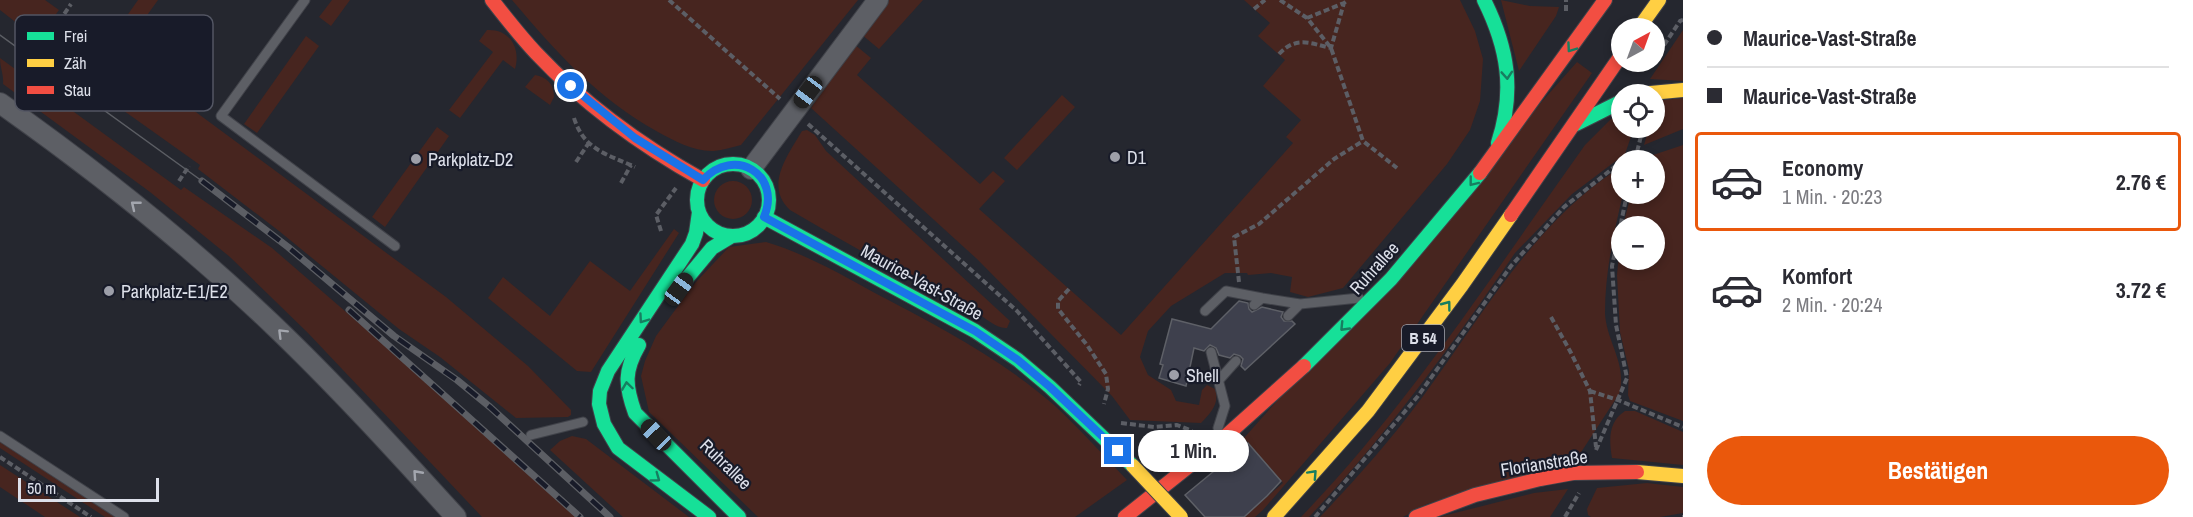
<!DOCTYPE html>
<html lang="de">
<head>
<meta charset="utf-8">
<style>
  :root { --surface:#fff; --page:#f7f7f7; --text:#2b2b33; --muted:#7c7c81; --line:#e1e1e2; --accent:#ea580c }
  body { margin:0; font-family:"Archivo Narrow",sans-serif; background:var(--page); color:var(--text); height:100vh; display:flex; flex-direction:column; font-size:22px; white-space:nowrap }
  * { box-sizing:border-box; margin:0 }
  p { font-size:20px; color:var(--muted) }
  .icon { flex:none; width:33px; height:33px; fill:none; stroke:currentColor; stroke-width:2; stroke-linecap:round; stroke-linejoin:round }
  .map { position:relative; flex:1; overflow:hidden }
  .panel { display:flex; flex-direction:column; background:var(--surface); width:510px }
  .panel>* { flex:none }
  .hud { display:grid; align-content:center; height:132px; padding:0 24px; background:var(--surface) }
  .needle { width:39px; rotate:41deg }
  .controls { position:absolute; left:1611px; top:18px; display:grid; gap:12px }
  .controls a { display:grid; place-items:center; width:54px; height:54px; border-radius:50%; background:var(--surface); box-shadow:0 3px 9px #0003; font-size:30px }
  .scale { position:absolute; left:18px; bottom:15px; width:141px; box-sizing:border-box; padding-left:6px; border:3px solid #dde0ea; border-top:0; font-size:16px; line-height:21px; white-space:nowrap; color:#dde0ea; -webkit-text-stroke:4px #181b29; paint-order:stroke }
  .end { position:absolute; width:27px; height:27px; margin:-14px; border:8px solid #1a73e8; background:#fff; box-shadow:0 0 0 3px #fff }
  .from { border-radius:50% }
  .bubble { position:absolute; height:42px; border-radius:21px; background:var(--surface); box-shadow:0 3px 9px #0003; font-size:20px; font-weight:700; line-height:42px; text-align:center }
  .car { position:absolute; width:18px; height:36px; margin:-18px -9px; border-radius:8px; box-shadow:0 0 4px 2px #0007; background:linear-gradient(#222 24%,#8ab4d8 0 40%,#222 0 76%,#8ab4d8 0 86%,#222 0) }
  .hud b { display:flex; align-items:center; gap:21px; height:57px; font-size:22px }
  .hud b+b { border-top:2px solid var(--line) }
  .hud i { width:15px; height:15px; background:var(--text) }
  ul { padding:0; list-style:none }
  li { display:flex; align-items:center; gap:18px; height:99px; margin:0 12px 9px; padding:0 12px; border:3px solid transparent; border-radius:6px }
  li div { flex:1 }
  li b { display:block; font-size:22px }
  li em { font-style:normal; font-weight:700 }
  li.on { border-color:var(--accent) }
  li>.icon { width:54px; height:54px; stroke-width:1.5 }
  .cta { display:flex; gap:12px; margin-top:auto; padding:12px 24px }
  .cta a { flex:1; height:69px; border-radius:36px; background:var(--accent); color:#fff; font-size:24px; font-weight:700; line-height:69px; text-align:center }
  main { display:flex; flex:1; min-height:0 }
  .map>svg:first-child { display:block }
  .green { fill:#47251f }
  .building { fill:#3e404d; stroke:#5e6067; stroke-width:1.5 }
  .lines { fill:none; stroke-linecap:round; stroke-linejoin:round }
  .lane-casing { stroke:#404249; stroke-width:11 }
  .street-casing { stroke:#404249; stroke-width:22 }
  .fast-casing { stroke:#404249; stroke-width:16 }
  .slow-casing { stroke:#404249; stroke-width:16 }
  .jam-casing { stroke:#404249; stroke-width:16 }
  .path { stroke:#5c5e65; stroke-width:4; stroke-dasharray:6 3; stroke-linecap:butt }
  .lane { stroke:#5d5f65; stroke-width:9 }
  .street { stroke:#5d5f65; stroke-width:20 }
  .fast { stroke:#16e098; stroke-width:14 }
  .slow { stroke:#ffcf43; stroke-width:14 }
  .jam { stroke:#f24e42; stroke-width:14 }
  .tram { stroke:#5c5e64; stroke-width:1.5 }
  .rail-casing { stroke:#5c5e64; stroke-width:7 }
  .rail { stroke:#181b29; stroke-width:4.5; stroke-dasharray:14; stroke-linecap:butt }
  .slow-bridge-casing { stroke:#404249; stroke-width:16; stroke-linecap:butt }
  .jam-bridge-casing { stroke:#404249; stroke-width:16; stroke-linecap:butt }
  .slow-bridge { stroke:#ffcf43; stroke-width:14 }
  .jam-bridge { stroke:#f24e42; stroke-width:14 }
  .oneway { stroke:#177e60 }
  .oneway2 { stroke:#a3a6ae }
  .route { stroke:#1a73e8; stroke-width:8 }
  .poi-dot { fill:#9d9fa9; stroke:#181b29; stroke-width:2 }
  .labels { text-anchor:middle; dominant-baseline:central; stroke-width:4.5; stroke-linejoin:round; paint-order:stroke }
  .shield { fill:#181b29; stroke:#a2a5b0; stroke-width:1.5 }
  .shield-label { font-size:16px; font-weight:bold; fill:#dde0ea }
  .poi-label { font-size:18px; fill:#dde0ea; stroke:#181b29; text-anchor:start }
  .street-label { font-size:18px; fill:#dde0ea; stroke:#181b29 }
  .key { fill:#181b29; stroke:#535663; stroke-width:1.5 }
  .key-label { font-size:16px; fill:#dde0ea }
</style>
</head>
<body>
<main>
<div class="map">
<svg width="1683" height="517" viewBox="0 0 1683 517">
  <rect width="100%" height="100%" fill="#25272f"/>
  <path class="green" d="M0,0H45L59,10L33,46L23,37L27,31L0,10Z
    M138,0H158L130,39L117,30Z
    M332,0H350L331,26L319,17Z
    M512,0H858L741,145C732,147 723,150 714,151C695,152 674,141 658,132C597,98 557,53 512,0Z
    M888,0H923L879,49L861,34Z
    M1244,0H1460L1475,31L1483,59L1480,101L1470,130L1447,164L1343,288L1308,297L1290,292L1292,277L1271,273L1248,275L1247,273H1225L1171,306L1148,331L1140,357L1148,375L1171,390L1176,401L1199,405L1202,390L1207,385L1215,389C1220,403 1211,413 1201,423L1130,420L1112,396L977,259L811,108L833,72L854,44L871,58L857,75L980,184L993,171L1005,181L979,209L1121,335L1293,143L1286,137L1301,120L1263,86L1285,60L1258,36L1270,23Z
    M1501,0L1530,6L1559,7L1556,16L1519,71Z
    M70,19L446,297L528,366L571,410V415L568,417L516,418L440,357L399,329L279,231L198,169L200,165L44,54Z
    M487,30C510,29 521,48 515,69L503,60L460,118L449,110L493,52L479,41Z
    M1683,30V81L1650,79Z
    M306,36L319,46L257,133L244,124Z
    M0,58L181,190L184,187L272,248L427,382L576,517H482L308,333L230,257L150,192L3,84C4,75 0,68 0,58Z
    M1577,62L1592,73L1390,363L1263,510L1255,517H1244L1283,483L1244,438Z
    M535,75C547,77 554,84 554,97L550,105L525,87Z
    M1062,95L1075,107L1017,170L1004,158Z
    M1683,98V129L1644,145L1649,128H1654L1655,101Z
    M1621,113L1622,128H1634L1625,154L1572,194L1515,253C1452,345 1386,436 1309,517H1301C1410,404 1494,272 1585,145L1611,119Z
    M437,127L449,136L385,227L372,217Z
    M807,130L815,135L826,151L1010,321L1007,328C996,329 985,317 975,312C912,280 851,246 790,210C764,186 788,155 802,131Z
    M1683,145V421L1630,401L1628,395L1629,370L1620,332L1617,275L1621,232L1622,260H1654V226H1623L1631,194H1654V160H1644L1650,156Z
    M1618,169L1621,171L1622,194H1623C1614,232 1605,272 1605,313C1606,341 1628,365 1619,394L1576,460L1427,504L1403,517H1320C1356,479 1390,441 1421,399C1479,321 1534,222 1618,169Z
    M714 200a19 19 0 1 1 38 0a19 19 0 1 1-38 0Z
    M674,229L679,233L591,372L577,371L488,298L503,277L550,316L590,261L630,291Z
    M766,242C803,253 839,273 873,292C936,325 1000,358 1054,405C1079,428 1103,455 1127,480L1075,517H758L649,412L641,376L645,361L656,336L695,283L729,247Z
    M1625,411H1635L1683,432V465L1612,458C1609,440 1608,422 1625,411Z
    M572,436L586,439L689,517H623L550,450L560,441Z
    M0,441L115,517H105L0,448Z
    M0,465L80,517H45L0,487Z
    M1647,483L1683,487V513L1660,517H1591L1588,515L1587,509L1597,488Z
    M1568,489L1550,517H1439L1534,493Z"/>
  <path class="building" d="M1239,301L1248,303L1249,309L1252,312L1262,307L1283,312L1281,317L1284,321H1292L1295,324L1245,370L1241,366L1243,359L1240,356L1234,354L1230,358L1219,355L1216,348L1210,345L1204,351L1194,348L1186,386L1159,378L1163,365L1160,364L1172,319L1211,329Z
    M1248,443L1281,481L1267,496L1244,517H1205L1185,495Z"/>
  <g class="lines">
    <defs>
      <path id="lane" d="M305,0L221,116L395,246
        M1254,305L1262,298L1300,304L1359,298
        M1205,311L1226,291L1262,298
        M1288,316L1300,304
        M1211,352L1225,406L1218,428
        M1219,380L1236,361
        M531,435L583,422
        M0,436L124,517"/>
      <path id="street" d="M0,103C95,170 187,243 271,323C336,385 396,451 456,517
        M751,169L878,0"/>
      <path id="fast" d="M1484,0C1508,48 1515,91 1498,143
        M1576,124L1622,101
        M697 200a36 36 0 1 1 72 0a36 36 0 1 1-72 0Z
        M699,212L696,233L692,244L608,371L600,391L599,404L604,424L618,448L709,517
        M764,217L975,331L1018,360L1050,387L1133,466
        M688,277L712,248L732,236
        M639,345C624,371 625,385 635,413L739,517
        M1304,366L1391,279L1480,173"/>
      <path id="slow" d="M1639,28L1659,0
        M1640,94L1683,90
        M1637,472L1683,476
        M1274,517L1368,411L1462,285L1511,215"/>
      <path id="jam" d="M492,0C506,18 520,36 536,53C584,104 642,146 703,180
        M1480,173L1605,0
        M1511,215L1622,54
        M1125,517L1218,443L1304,366
        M1416,517L1475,495L1540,479"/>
    </defs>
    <use href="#lane" class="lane-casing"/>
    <use href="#street" class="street-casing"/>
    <use href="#fast" class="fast-casing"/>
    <use href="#slow" class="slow-casing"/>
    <use href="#jam" class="jam-casing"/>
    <path class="path" d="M669,0L780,99
      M1280,0L1307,18L1331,48L1363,141L1397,168
      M1254,9L1265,0
      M1566,11V0
      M1307,18L1344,3
      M39,51L71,4
      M1279,54C1296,36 1309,43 1331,48L1344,3L1348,0
      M1654,60L1680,21L1683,20
      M574,118C584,150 607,154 635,167
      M808,124L1017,311L1081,382L1079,385
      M1623,160L1636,152
      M1635,160L1643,128
      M576,162L588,144
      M179,181L189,166
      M621,183L631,165
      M661,231L656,215L676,188
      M1239,282L1234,237L1259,224L1334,159L1363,141
      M1069,289L1058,301V309L1087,345L1106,374L1108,389L1104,404
      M1551,317L1570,351L1590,391L1596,447
      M1590,391L1618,400L1683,427
      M1121,423L1154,427L1177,425L1192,431
      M1596,450L1627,378L1616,325L1612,266L1627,194
      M0,457L91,517
      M1315,517L1418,396L1511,266L1564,207L1622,161
      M1565,517L1579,493
      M1682,517H1683"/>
    <use href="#lane" class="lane"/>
    <use href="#street" class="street"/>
    <use href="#fast" class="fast"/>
    <use href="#slow" class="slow"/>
    <use href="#jam" class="jam"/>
    <path class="tram" d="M0,35L202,181"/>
    <defs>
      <path id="rail" d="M202,181L288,247L394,336L457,380L490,407L610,517
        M349,310L580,517"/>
    </defs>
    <use href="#rail" class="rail-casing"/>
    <use href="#rail" class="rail"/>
    <defs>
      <path id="slow-bridge" d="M1133,466L1181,517"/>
      <path id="jam-bridge" d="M1540,479L1573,473L1637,472"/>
    </defs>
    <use href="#slow-bridge" class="slow-bridge-casing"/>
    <use href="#jam-bridge" class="jam-bridge-casing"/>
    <use href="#slow-bridge" class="slow-bridge"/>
    <use href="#jam-bridge" class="jam-bridge"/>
  </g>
  <defs><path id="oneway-chevron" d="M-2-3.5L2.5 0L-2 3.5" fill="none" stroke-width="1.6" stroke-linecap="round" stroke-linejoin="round" transform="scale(1.5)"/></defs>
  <g class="oneway">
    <use href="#oneway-chevron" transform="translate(1571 48) rotate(125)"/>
    <use href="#oneway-chevron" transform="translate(1507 75) rotate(86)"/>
    <use href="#oneway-chevron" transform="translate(1473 182) rotate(128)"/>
    <use href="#oneway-chevron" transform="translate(1447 305) rotate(-53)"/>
    <use href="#oneway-chevron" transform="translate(643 319) rotate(125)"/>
    <use href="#oneway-chevron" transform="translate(1344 327) rotate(134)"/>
    <use href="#oneway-chevron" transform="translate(627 386) rotate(-98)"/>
    <use href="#oneway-chevron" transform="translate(1313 474) rotate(-47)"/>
    <use href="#oneway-chevron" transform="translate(656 478) rotate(36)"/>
  </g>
  <g class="oneway2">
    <use href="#oneway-chevron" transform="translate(135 205) rotate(-141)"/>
    <use href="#oneway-chevron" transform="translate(282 333) rotate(-135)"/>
    <use href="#oneway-chevron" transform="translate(417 474) rotate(-132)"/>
  </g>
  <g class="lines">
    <path class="route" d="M571,86L635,138L703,180C734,146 782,174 764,217L975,331L1018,360L1050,387L1118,451"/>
  </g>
  <g class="poi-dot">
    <circle cx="1115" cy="157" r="6"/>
    <circle cx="416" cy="159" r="6"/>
    <circle cx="109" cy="291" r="6"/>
    <circle cx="1174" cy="375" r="6"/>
  </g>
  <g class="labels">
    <rect class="shield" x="1402" y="325" width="42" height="26" rx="4.5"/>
    <g class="shield-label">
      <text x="1423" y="338">B 54</text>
    </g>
    <g class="poi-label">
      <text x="1127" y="157">D1</text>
      <text x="428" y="159">Parkplatz-D2</text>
      <text x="121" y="291">Parkplatz-E1/E2</text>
      <text x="1186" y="375">Shell</text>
    </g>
    <g class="street-label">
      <text transform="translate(1374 268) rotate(-48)">Ruhrallee</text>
      <text transform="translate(922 282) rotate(29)">Maurice-Vast-Straße</text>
      <text transform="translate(1544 463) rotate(-9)">Florianstraße</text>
      <text transform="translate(726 464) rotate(44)">Ruhrallee</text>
    </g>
  </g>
  <rect x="15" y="15" width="198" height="96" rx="9" class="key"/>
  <rect x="27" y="32" width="27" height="8" fill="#16e098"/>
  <rect x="27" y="59" width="27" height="8" fill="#ffcf43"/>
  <rect x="27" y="86" width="27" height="8" fill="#f24e42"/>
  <g class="key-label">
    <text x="64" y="42">Frei</text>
    <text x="64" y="69">Zäh</text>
    <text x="64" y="96">Stau</text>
  </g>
</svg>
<div class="controls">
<a><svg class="needle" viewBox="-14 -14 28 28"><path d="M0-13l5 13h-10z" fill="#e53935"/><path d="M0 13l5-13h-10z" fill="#7c7c81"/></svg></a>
<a><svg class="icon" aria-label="locate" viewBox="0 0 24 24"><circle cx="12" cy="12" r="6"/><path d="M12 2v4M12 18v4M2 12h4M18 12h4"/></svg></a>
<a>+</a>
<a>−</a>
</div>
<div class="scale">50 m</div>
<i class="end from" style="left:571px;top:86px"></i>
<i class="end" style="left:1118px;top:451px"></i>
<div class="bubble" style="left:1138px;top:430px;width:111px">1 Min.</div>
<i class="car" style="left:808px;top:92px;rotate:217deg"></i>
<i class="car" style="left:679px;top:289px;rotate:36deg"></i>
<i class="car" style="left:656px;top:435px;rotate:316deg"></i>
</div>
<section class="panel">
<div class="hud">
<b><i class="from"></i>Maurice-Vast-Straße</b>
<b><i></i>Maurice-Vast-Straße</b>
</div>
<ul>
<li class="on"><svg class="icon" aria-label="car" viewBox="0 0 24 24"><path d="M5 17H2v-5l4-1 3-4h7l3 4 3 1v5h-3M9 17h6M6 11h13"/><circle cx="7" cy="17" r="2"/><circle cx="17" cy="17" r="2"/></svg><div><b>Economy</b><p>1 Min. · 20:23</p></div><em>2.76 €</em></li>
<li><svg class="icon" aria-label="car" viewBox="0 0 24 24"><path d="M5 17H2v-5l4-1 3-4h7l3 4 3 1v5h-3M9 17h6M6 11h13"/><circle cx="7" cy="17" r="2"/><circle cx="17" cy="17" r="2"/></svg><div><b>Komfort</b><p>2 Min. · 20:24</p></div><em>3.72 €</em></li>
</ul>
<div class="cta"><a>Bestätigen</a></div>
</section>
</main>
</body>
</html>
